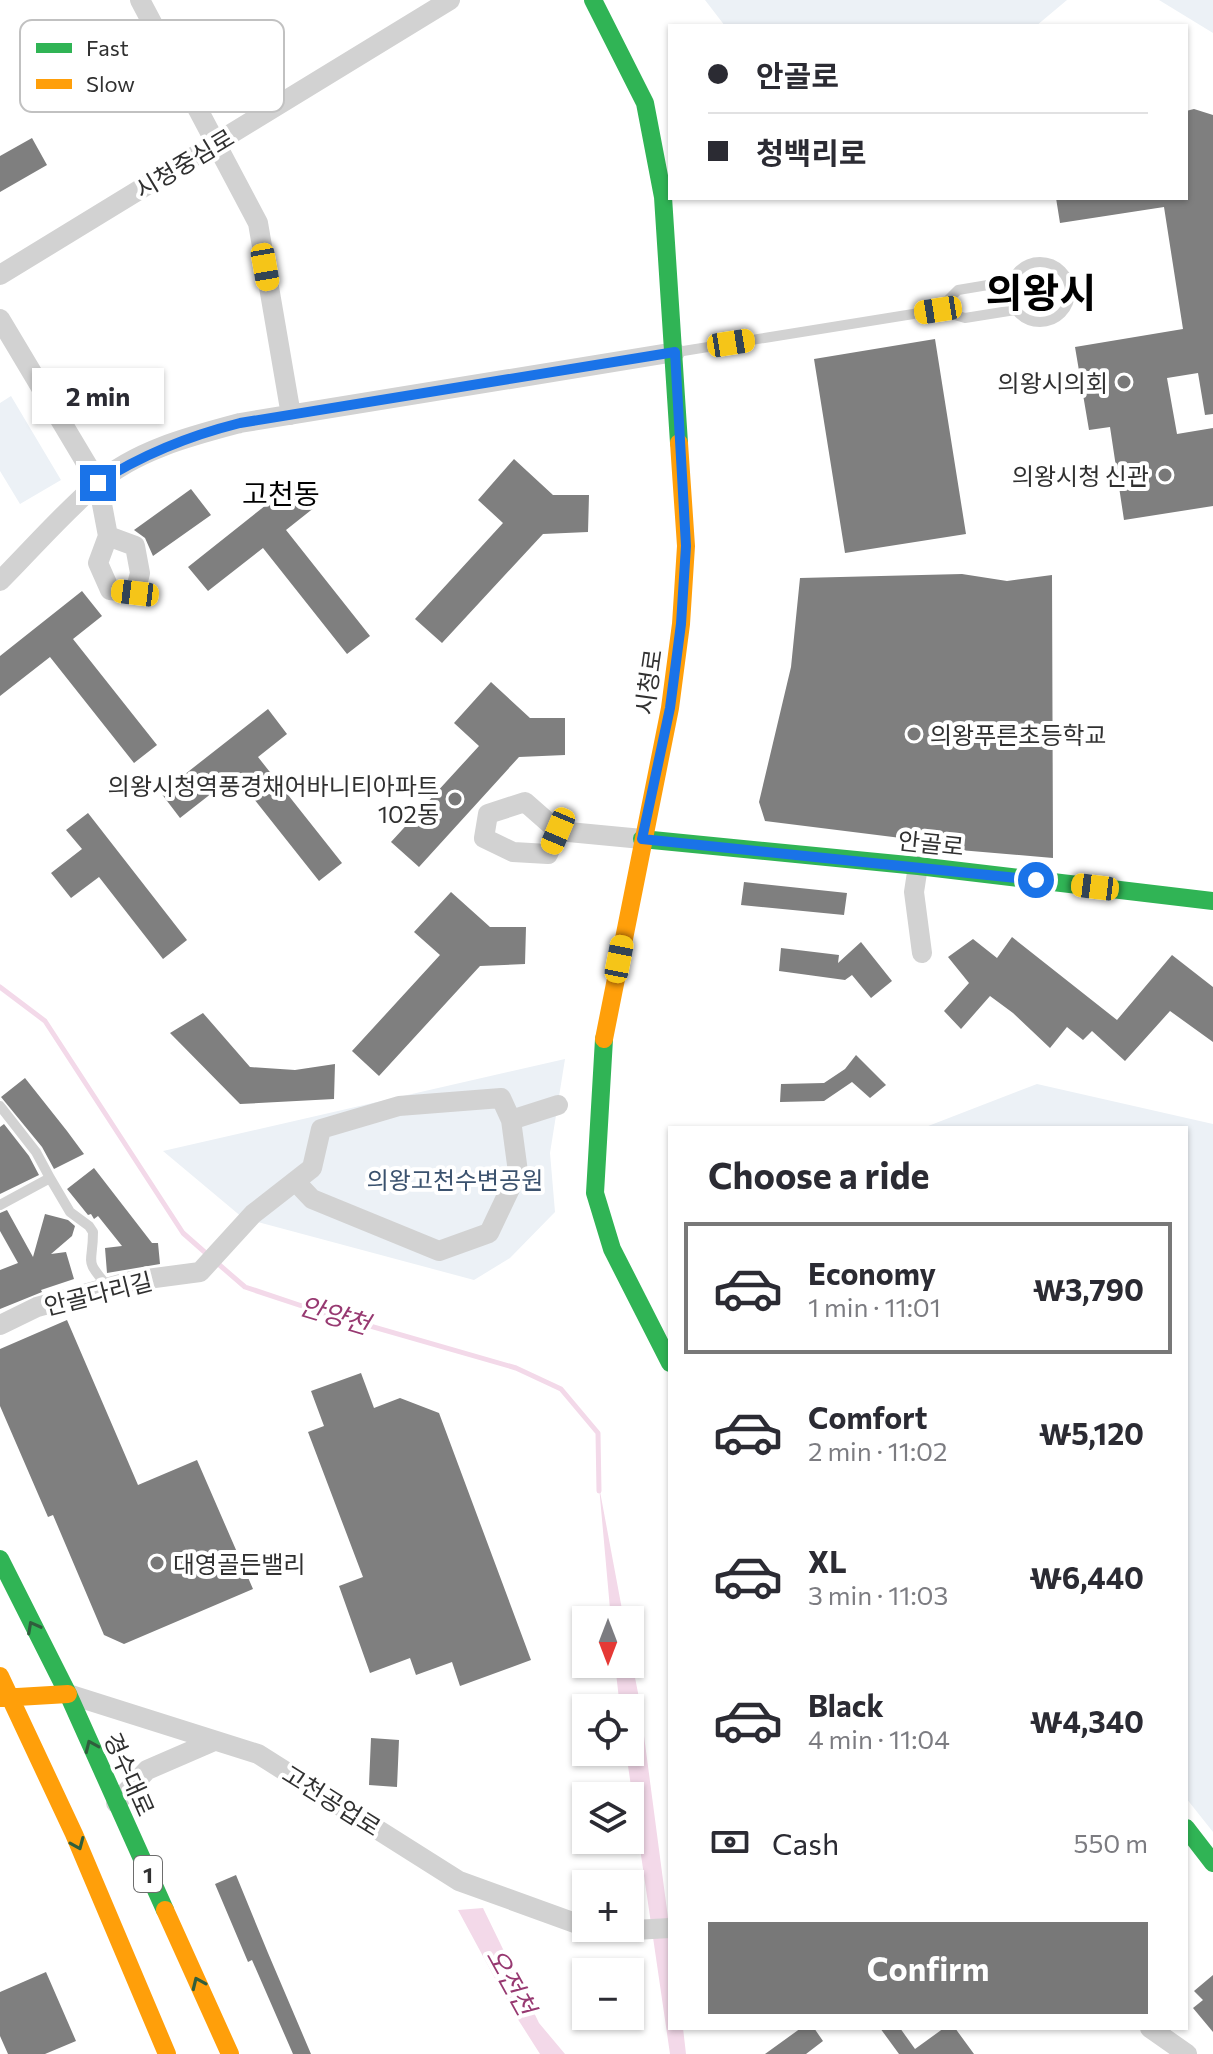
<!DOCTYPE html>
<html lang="en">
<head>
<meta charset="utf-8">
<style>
  :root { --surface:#fff; --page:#f7f7f7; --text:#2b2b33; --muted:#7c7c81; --line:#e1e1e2; --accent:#787878 }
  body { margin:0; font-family:Commissioner,"Noto Sans KR",sans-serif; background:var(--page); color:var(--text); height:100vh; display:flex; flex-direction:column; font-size:30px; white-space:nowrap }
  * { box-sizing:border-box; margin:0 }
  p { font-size:26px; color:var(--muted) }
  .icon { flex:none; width:44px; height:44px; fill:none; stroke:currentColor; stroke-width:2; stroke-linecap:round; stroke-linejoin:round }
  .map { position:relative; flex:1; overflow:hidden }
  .details { position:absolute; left:668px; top:1126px; width:520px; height:904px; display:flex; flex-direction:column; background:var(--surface); border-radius:0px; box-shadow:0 2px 6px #0004 }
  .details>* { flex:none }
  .hud { position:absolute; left:668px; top:24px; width:520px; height:176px; border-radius:0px; box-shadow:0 2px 6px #0004; display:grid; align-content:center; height:176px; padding:0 40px; background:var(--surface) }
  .needle { width:52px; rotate:180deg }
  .tools { position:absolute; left:572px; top:1606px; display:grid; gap:16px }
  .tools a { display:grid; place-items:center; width:72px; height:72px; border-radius:0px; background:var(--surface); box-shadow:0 2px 6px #0004; font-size:40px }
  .end { position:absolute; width:36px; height:36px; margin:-18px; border:10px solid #1a73e8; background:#fff; box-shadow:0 0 0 4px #fff }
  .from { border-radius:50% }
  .bubble { position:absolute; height:56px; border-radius:0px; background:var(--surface); box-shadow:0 2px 6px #0004; font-size:26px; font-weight:700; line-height:56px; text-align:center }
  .car { position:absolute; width:24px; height:48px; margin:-24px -12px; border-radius:10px; box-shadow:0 0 6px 2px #0007; background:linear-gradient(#f5c518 24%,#345 0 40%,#f5c518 0 76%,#345 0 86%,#f5c518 0) }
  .hud b { display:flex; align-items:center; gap:28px; height:76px; font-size:30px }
  .hud b+b { border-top:2px solid var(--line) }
  .hud i { width:20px; height:20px; background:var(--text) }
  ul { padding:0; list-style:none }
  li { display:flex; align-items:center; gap:24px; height:132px; margin:0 16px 12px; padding:0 24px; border:4px solid transparent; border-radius:0px }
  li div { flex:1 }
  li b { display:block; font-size:30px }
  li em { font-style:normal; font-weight:700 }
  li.selected { border-color:var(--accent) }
  li>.icon { width:72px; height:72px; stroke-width:1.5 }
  h2 { padding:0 40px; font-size:36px; line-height:96px }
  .pay { display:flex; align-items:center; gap:20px; height:88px; padding:0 40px; font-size:30px }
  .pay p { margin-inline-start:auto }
  .action { display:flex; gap:16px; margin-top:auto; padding:16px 40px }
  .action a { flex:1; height:92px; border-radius:0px; background:var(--accent); color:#fff; font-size:32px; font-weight:700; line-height:92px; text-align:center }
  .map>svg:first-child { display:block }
  .green { fill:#ecf1f6 }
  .water { fill:#f3d9e9 }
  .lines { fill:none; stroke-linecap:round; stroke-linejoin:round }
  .stream { stroke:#f3d9e9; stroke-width:5 }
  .building { fill:#7f7f7f }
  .lane { stroke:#d2d2d2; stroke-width:10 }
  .street { stroke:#d2d2d2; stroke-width:20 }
  .fast { stroke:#30b455; stroke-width:18 }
  .slow { stroke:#ff9f0a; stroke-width:18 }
  .oneway { stroke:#305e3d }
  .route { stroke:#1a73e8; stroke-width:10 }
  .poi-dot { fill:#787878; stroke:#fff; stroke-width:3 }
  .labels { text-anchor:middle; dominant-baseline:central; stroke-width:8; stroke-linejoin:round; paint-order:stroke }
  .shield { fill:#fff; stroke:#6e6e6e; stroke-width:2 }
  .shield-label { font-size:22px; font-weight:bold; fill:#303030 }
  .street-label { font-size:24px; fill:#303030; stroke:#fff }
  .poi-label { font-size:24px; fill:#303030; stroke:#fff; text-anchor:end }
  .park-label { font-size:24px; fill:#3b526e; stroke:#fff }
  .water-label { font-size:26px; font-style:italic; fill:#973971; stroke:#fff }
  .quarter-label { font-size:28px; fill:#000; stroke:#fff }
  .town-label { font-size:40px; font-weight:bold; fill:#000; stroke:#fff }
  .key { fill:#fff; stroke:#c1c1c1; stroke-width:2 }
  .key-label { font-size:22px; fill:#303030 }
</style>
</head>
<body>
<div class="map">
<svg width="1213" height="2054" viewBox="0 0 1213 2054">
  <rect width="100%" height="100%" fill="#fff"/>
  <path class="green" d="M705,0H1067L1036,26H725Z
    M1159,0H1213V33Z
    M11,396L61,480L20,504L0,471V403Z
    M565,1059L550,1153L555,1212L510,1258L474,1280L243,1218L163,1151Z
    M1037,1084L1213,1124V1832L1186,1798V1128H923Z"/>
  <path class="water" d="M599,1486L624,1620H611Z
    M630,1652L639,1698L670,1933V2028H683L686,2054H670L626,1752H630V1708H620L615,1664H630Z
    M483,1908L539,2023L565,2054H540L512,2010L458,1910Z"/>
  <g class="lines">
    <path class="stream" d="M0,987L45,1021L183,1233L208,1255
      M216,1262L245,1287L311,1309L516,1368L561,1389L598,1433L599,1491"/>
  </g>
  <path class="building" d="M1194,109L1213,115V414L1205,415L1198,373L1167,378L1177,434L1213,428V506L1124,520L1110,427L1089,430L1075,347L1183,329L1164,207L1060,223L1056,198H1186V111Z
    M32,138L47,165L0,192V156Z
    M935,339L966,534L845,553L814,359Z
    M514,459L553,495H589L588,532L543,534L442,643L415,619L503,523L478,500Z
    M295,482L315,507L286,530L370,636L347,654L263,548L208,591L188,567Z
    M191,489L211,515L153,556L145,538L134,530Z
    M962,574L1007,581L1052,575L1053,858L936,848L917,840L765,821L759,802L791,667L800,578Z
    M82,591L102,616L73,639L157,745L134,763L50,657L0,696V656Z
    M491,682L530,718H565V755L519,757L419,867L391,842L479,746L454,723Z
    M268,709L287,734L258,757L342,863L319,881L235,775L180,818L161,793Z
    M88,813L187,940L163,959L99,877L71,898L51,873L82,849L66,830Z
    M744,882L847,893L844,915L741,905Z
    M451,892L490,927H526L525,964L480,966L379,1076L352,1051L440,955L414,932Z
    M1012,937L1117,1020L1172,955L1213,987V1042L1170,1011L1125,1061L1092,1031L1083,1040L1067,1027L1050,1048L1013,1013L990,996L961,1029L944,1011L969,983L948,957L973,939L997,958Z
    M861,942L892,981L871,998L852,975L845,980L779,971L781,948L839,955L838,963Z
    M203,1013L250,1067L295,1070L335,1064L334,1099L240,1104L170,1033Z
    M856,1055L886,1085L870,1098L852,1082L824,1101L780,1102L781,1084L824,1083L845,1069Z
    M25,1078L67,1131L84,1154L54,1169L42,1147L1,1097Z
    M4,1124L29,1156L39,1175L0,1194V1127Z
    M94,1168L152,1243H158L160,1264L107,1273L105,1248L122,1246L98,1216L94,1219L91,1214L88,1215L67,1189Z
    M7,1210L33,1257L45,1214L68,1220L75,1226L72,1236L51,1254L66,1252L74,1279L41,1290L42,1292L0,1309V1270L18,1263L0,1231V1213Z
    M67,1320L138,1485L197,1460L253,1589L124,1644L104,1635L53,1515L48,1517L0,1406V1349Z
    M361,1373L374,1408L400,1398L439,1413L531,1660L460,1686L452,1662L416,1675L410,1658L370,1673L339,1586L363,1577L308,1432L324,1426L311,1391Z
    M371,1738L399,1740L397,1787L369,1785Z
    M236,1875L268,1953L311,2054H293L252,1960L248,1962L215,1884Z
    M46,1972L76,2041L45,2054H8L0,2036V1992Z
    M1213,1975V2032L1193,2008L1203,2000L1194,1991Z
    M801,2028H814L823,2041L806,2054H765Z
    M880,2028H900L915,2049L944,2028H955L974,2054H899Z"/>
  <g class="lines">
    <path class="lane" d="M1010 292a30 30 0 1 1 60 0a30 30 0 1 1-60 0Z
      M938,310L958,290L1012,281
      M677,352L938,310L965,318L1015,310
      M0,1106L36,1152L50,1178L0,1205
      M50,1178L70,1212L89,1226L93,1232C93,1267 83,1257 108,1287"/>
    <path class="street" d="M140,0L258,223L291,415
      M0,275L450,0
      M0,319L98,483L108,536L98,563L110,590L135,593L140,573L135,546L108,536
      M0,581C32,549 63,513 97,484C136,450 191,436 240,423L675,352
      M558,831L548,854L513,852L484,838L488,814L525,802L558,831L642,839
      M918,866L914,892L922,953
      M511,1120L558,1105
      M0,1325L37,1307L132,1281L200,1272L253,1214L312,1168L321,1129L399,1106L501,1098L511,1120L518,1172L489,1233L439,1251L312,1199L295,1181
      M68,1694L258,1754L459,1881L586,1927
      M116,1803L147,1770L214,1741
      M588,1928L617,1931L670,1928
      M1150,2028L1187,2054"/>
    <path class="fast" d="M593,0L645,103L663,197L679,443
      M642,839L918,866L1213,901
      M604,1039L595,1193L612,1249L670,1363
      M0,1559L68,1694L165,1910
      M1186,1828L1213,1863"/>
    <path class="slow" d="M604,1039L670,708L681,624L686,546L679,443
      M0,1676L74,1834L167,2054
      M0,1698L68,1694
      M165,1910L230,2054"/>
  </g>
  <defs><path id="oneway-chevron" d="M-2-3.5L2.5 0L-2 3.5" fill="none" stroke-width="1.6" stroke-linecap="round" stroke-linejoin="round" transform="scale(2)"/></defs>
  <g class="oneway">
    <use href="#oneway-chevron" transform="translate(33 1627) rotate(-118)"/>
    <use href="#oneway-chevron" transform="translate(91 1746) rotate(-114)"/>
    <use href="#oneway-chevron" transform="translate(78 1844) rotate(67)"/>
    <use href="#oneway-chevron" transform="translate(198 1983) rotate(-114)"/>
  </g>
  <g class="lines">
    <path class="route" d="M98,483C143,454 188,436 240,423L675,352L686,546L681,624L670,708L642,839L1036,880"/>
  </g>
  <g class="poi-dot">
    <circle cx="1124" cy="382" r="8"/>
    <circle cx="1165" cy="475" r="8"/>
    <circle cx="914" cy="734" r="8"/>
    <circle cx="455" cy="799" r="8"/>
    <circle cx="157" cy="1563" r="8"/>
  </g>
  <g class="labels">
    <rect class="shield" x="134" y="1856" width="28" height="36" rx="6"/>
    <g class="shield-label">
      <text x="148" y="1874">1</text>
    </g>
    <g class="street-label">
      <text transform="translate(184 163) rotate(-31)">시청중심로</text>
      <text transform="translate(648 682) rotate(-82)">시청로</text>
      <text transform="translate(931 843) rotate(6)">안골로</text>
      <text transform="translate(98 1293) rotate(-14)">안골다리길</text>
      <text transform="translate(130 1774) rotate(66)">경수대로</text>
      <text transform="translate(332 1800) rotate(32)">고천공업로</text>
    </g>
    <g class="poi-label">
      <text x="1108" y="382">의왕시의회</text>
      <text x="1149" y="475">의왕시청 신관</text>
      <text x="930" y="734" text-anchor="start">의왕푸른초등학교</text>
      <text x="439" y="785">의왕시청역풍경채어바니티아파트<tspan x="439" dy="28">102동</tspan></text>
      <text x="173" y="1563" text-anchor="start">대영골든밸리</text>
    </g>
    <g class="park-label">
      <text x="455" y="1179">의왕고천수변공원</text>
    </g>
    <g class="water-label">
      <text transform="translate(335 1314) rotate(17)">안양천</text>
      <text transform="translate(512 1981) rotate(61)">오전천</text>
    </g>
    <g class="quarter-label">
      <text x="281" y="493">고천동</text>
    </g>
    <g class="town-label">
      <text x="1041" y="290">의왕시</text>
    </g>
  </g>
  <rect x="20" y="20" width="264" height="92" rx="12" class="key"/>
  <rect x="36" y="43" width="36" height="10" fill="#30b455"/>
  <rect x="36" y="79" width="36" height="10" fill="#ff9f0a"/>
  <g class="key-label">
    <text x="86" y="56">Fast</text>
    <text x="86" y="92">Slow</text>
  </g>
</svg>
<div class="tools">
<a><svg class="needle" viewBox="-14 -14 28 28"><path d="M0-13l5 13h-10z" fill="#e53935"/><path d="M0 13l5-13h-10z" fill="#7c7c81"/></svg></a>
<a><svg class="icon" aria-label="locate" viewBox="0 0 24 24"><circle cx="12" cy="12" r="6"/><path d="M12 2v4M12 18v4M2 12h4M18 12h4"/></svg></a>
<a><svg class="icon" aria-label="layers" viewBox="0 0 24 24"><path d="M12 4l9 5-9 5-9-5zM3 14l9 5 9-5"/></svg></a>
<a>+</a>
<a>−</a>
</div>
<i class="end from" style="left:1036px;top:880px"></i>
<i class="end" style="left:98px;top:483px"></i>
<div class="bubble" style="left:32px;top:368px;width:132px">2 min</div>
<i class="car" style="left:265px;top:267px;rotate:170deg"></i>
<i class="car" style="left:938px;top:310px;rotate:261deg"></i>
<i class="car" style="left:731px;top:343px;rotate:81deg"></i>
<i class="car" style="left:135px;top:593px;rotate:277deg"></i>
<i class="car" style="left:558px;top:831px;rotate:203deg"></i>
<i class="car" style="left:1095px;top:887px;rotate:277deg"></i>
<i class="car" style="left:619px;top:959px;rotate:11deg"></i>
<div class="hud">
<b><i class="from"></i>안골로</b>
<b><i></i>청백리로</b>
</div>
<section class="details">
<h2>Choose a ride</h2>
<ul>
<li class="selected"><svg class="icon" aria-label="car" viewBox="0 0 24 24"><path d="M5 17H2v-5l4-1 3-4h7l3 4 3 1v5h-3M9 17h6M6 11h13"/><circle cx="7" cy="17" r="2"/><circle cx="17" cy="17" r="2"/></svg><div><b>Economy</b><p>1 min · 11:01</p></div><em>₩3,790</em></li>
<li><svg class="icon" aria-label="car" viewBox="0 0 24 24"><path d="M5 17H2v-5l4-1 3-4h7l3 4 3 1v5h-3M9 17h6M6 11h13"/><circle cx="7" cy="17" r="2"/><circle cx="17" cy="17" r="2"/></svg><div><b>Comfort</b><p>2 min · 11:02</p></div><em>₩5,120</em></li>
<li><svg class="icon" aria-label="car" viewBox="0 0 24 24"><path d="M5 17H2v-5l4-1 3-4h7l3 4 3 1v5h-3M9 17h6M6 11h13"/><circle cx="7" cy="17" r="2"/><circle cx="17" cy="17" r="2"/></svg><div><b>XL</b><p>3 min · 11:03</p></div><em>₩6,440</em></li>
<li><svg class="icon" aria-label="car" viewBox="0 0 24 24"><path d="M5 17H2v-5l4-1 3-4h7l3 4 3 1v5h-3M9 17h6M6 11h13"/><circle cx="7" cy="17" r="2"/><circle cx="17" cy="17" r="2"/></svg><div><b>Black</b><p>4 min · 11:04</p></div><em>₩4,340</em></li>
</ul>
<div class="pay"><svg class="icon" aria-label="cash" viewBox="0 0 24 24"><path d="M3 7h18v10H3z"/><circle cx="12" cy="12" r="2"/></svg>Cash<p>550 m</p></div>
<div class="action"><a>Confirm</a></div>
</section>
</div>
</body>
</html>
